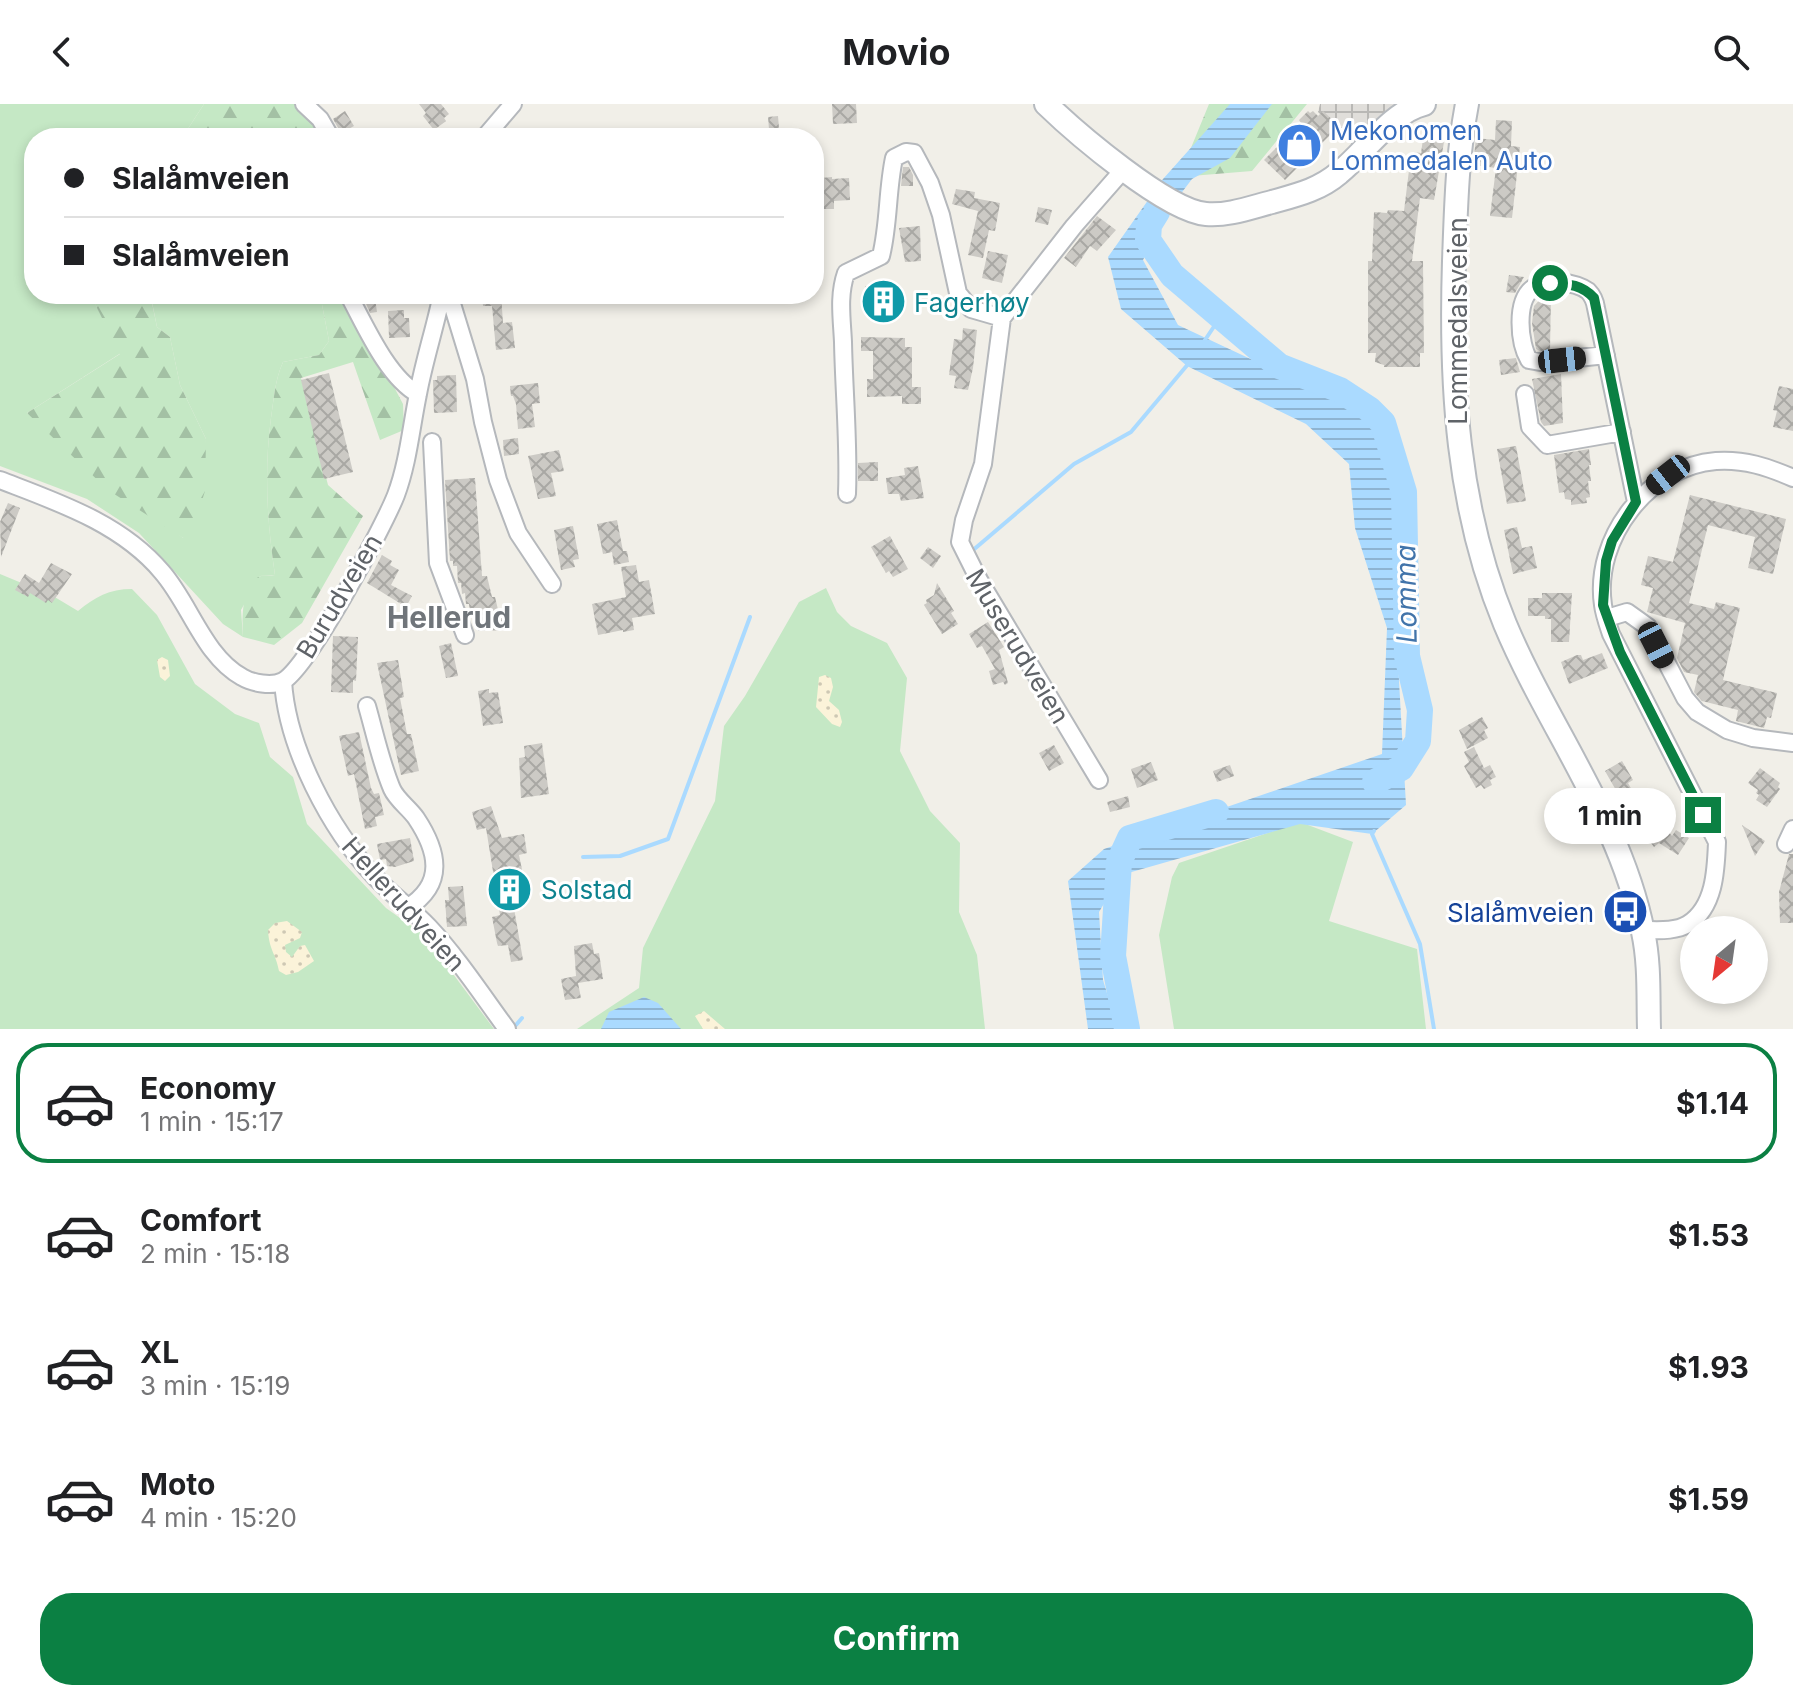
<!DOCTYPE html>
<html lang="en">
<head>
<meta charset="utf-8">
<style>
  :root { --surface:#fff; --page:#f6f6f6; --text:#202124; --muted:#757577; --line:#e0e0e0; --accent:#0b8043 }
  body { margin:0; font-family:Inter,sans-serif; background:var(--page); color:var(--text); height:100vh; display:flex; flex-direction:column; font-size:30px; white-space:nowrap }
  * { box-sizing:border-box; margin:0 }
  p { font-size:26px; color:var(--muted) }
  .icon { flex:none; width:44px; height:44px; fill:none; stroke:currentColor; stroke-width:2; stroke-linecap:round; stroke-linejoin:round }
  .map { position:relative; height:925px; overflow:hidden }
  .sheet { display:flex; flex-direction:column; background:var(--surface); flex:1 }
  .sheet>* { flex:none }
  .top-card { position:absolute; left:24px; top:24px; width:800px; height:176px; border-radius:32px; box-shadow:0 4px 12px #0003; display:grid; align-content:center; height:176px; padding:0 40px; background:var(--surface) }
  .needle { width:52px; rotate:209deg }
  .fabs { position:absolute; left:1680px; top:812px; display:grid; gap:16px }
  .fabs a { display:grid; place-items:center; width:88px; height:88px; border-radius:50%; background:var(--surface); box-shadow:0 4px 12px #0003; font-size:40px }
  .end { position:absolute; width:36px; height:36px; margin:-18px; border:10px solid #0b8043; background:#fff; box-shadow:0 0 0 4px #fff }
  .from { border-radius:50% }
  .bubble { position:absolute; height:56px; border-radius:28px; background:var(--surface); box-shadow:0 4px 12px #0003; font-size:26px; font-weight:700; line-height:56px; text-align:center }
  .car { position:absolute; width:24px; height:48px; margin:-24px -12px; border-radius:10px; box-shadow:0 0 6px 2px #0007; background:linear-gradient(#222 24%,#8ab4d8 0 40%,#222 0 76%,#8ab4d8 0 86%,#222 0) }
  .top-card b { display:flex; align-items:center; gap:28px; height:76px; font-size:30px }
  .top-card b+b { border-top:2px solid var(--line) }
  .top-card i { width:20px; height:20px; background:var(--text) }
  ul { padding:14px 0 0; list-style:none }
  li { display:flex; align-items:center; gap:24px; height:120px; margin:0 16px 12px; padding:0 24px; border:4px solid transparent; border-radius:32px }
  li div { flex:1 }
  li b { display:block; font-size:30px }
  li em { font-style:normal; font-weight:700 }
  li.on { border-color:var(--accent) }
  li>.icon { width:72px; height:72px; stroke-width:1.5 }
  .cta { display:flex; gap:16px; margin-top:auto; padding:16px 40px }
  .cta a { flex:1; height:92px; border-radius:32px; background:var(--accent); color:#fff; font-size:32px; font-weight:700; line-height:92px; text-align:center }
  header { display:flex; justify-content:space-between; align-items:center; height:104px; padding:0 40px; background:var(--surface); font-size:36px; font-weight:700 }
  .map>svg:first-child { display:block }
  .industrial { fill:url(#industrial-grid) }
  .grass { fill:#c5e8c5 }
  .forest { fill:url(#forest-firs) }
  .sand { fill:url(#sand-dots) }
  .water { fill:url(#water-rules) }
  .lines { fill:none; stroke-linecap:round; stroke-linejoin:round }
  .stream { stroke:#aadaff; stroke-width:4 }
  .river { stroke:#aadaff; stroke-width:26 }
  .building { fill:url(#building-cross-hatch) }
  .street-casing { stroke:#b5b8bc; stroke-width:20 }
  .secondary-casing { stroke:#b6babf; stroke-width:26 }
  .street { stroke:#fff; stroke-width:16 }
  .secondary { stroke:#fff; stroke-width:22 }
  .route { stroke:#0b8043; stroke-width:10 }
  .labels { text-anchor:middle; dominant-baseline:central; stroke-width:6; stroke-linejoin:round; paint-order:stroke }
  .shop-label { font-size:26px; fill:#366cbe; stroke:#fff; text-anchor:start }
  .culture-label { font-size:26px; fill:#0d838f; stroke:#fff; text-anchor:start }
  .street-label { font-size:26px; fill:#5f6368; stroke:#fff }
  .transit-label { font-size:26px; fill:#164399; stroke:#fff; text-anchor:end }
  .water-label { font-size:28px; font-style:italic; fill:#4174aa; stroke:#fff }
  .quarter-label { font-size:30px; font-weight:bold; fill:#70757a; stroke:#fff }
</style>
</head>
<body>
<header><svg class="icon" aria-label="back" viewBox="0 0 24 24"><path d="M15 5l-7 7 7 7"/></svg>Movio<svg class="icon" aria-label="search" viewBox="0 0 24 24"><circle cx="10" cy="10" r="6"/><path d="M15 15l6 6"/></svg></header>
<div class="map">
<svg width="1793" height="925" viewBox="0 0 1793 925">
  <defs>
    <pattern id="industrial-grid" width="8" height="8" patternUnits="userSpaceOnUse" patternTransform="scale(2)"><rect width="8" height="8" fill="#e0deda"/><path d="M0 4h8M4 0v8" fill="none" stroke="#b9b8b5"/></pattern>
    <pattern id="forest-firs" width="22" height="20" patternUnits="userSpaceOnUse" patternTransform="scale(2)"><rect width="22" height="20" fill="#c5e8c5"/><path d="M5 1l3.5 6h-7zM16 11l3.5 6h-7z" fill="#a3c0a4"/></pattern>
    <pattern id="sand-dots" width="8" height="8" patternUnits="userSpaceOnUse" patternTransform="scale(2)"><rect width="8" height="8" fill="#fbf3d9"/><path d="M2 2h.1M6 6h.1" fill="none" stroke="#cec8b4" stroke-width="1.8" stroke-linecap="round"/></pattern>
    <pattern id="water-rules" width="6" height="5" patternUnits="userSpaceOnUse" patternTransform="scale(2)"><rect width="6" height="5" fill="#aadaff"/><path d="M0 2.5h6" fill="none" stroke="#8eb4d2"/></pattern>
    <pattern id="building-cross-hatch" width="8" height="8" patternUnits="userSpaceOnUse" patternTransform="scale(2)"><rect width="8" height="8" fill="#cccac5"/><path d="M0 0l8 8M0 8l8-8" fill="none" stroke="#a9a8a4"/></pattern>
  </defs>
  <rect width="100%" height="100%" fill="#f1efe8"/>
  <path class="industrial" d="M1320,0H1403L1356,44L1318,8Z"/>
  <path class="grass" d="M0,0H204L182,34H34V190H90L121,249L27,309L183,434L206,335L180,281L170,233L157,223L152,198L155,190H320L329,237L319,251L283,258C275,276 274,294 271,314C264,367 267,418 275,471L260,472L241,506L243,533L223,520L139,429L87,395L0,362Z
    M0,470L53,492L78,507C95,493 109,485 132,485L157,511L195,580L235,610L259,619L270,653L293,673L307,720L386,804L424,831L494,925H0Z
    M826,484L837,508L851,522L887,539L907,574L900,647L930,707L960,739L959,808L977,851L985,925H577L639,884L643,844L715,697L724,622L745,592L799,498Z
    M1300,718L1353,738L1329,817L1417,845L1426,925H1174L1159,831L1172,773L1179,759Z"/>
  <path class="forest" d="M204,0H297L328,34H182Z
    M1209,0H1307L1252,67L1179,73Z
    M90,190H155L152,199L157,223L170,233L180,281L206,335L205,387L193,426L183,434L108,386L27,309L120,250Z
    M320,190H345L403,300L404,326L380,336L353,258L301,274L328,381L363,412L302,519L274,541L243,533C242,516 241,478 261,472C266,471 270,472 275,471C267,418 264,367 271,314C274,294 275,276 283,258L319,251L329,237Z"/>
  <path class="sand" d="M162,553L168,556L170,572L165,577L160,573L157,556Z
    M825,571L831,574L833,583L829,597L839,606L842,618L840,623L832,620L816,603L819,573Z
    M287,817L302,828L300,834L285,841L286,848L292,853L300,842L305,841L314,857L298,868L286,871L279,867C276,850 269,846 268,826L275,819Z
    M704,907L725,925H703L695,912Z"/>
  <path class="water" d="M1230,0H1272L1230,54L1192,75L1167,108L1143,156L1178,221L1370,311L1418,483L1397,541L1406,701L1372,730L1300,720L1121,771L1099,808L1103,876L1118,925H1088L1068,777L1104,745L1382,650L1387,524L1355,424L1349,360L1306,320L1187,262L1121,205L1108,153L1163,75Z
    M644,893L658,899L681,925H601L609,908Z"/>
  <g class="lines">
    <path class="stream" d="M1203,239L1221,212
      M972,447L1074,360L1131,328L1189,259
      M1374,727L1372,730L1420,840L1434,925
      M583,753L620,752L668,735L750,513
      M516,921L522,914"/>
    <path class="river" d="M1157,108L1149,121L1148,136L1172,171L1279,262L1340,286L1369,305L1383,319L1404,388L1407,552L1420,606L1418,637L1401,664L1375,678
      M1127,925L1113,852L1119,758L1130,734L1216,708"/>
  </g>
  <path class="building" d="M419,0H441L449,10L444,14L446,17L434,26L423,12L426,9Z
    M832,0H856L857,19L833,20Z
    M345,7L354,22L341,29L333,15Z
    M1308,7L1310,9L1313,7L1318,12L1323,7L1337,20L1332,25L1334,27L1285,76L1264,56L1301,19L1299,16Z
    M778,12L779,24L769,25L768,13Z
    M1496,16L1512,17L1511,42L1520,43L1512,114L1490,112L1496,64L1473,61L1476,34L1495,36Z
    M1423,35L1444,38L1434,96L1420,94L1412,157H1423L1424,249H1420V263H1384V261L1375,258L1376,249H1368V157H1372L1374,108L1387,109L1388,106L1404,107L1410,58L1413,59L1414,48L1421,49Z
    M903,63H909L913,71V82H901Z
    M832,73V75L849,74L850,96L834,97V105H823L821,74Z
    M956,85L975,88L974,94L1000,99L995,127L989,126L983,154L968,151L978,107L952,100Z
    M1038,103L1052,106L1048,121L1035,118Z
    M1097,112L1116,126L1097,147L1090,142L1076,163L1064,154Z
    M920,122L921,157L905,158L899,124Z
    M988,147L1008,151L1002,179L982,174Z
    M1509,171L1524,173L1515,189L1506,188Z
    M881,181L882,193L901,191L902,210L887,211L886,207L866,208L865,182Z
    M482,190H501L503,219L512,218L515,244L496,246L492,202H483Z
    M1544,191H1551L1550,246L1540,247L1536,245L1532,219L1534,202Z
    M375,194L377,208L370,209L364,195Z
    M404,206V214H409L410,233L389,234L388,207Z
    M963,224L977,226L973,264L968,286L954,284L956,272L949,271L954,235L962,236Z
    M861,233L905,234V243H912V283H921V300H902V292L867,293V275H873V247H861Z
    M1516,254L1520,268L1501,271L1499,256Z
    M329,269L353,368L324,375L301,276Z
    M1561,270L1563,319L1544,322L1541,318L1532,275Z
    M456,271L457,308L434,309L433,276H437V272Z
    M538,279L540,299L532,300L535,323L518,325L516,300L513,292H511L510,282Z
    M1779,282L1793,285V327L1773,323L1777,307L1773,306Z
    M518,334L519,350L504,352L503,336Z
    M1516,342L1526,397L1507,400L1497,345Z
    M1589,345L1591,361H1589L1591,377H1588L1590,393L1586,394L1587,399L1571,401V396L1565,395L1564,388L1559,389L1554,351Z
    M559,346L564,367L551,369L556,392L538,395L528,352Z
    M878,358V377H858V359Z
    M918,362L924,394L901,397L899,390H888L886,374L905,371L904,364Z
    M475,374L482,472H487L492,493H495L500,514H503L504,526L478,527L473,510H470L469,500H466L465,489L462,490L461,479H458L457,462H453V457H450L445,376Z
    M1690,391L1786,415L1773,470L1748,464L1755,433L1708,421L1689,499L1714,505L1716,498L1740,504L1723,576L1777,589L1771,614L1767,613L1764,624L1736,617L1738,606L1702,597L1694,588L1698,571L1684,568L1677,554L1685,519L1647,508L1653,484L1641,481L1648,452L1673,458Z
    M8,399L20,404L1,453L0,418Z
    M617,416L623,447H627L629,458L614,461L612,448L603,450L597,420Z
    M573,422L579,455L573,456L575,463L561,466L554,426Z
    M1517,423L1522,444L1532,442L1537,464L1513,470L1504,426Z
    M890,432L908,465L893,473L889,467L886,469L871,443Z
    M928,443L941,452L933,464L920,454Z
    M382,451L392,457L390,461L399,466L391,481L412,492L406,503L367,479Z
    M51,459L72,470L52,499L48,496L46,499L30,489L28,493L15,486L25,470L39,479Z
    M636,461L639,478L649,476L655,510L632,514L634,526L623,528V526L598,531L592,500L626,493L621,463Z
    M937,479L954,507L951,509L958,520L942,530L924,501L927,499L926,496L934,491Z
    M1542,489H1572L1569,538H1551V515H1545V512H1528V494H1542Z
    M988,518L1004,543L999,546L1008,579L1005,581L1003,578L993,581L989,567L995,565L982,542L977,544L969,530Z
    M333,532L358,533L356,577L353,576V589L331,588Z
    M451,539L458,572L446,574L439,542Z
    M1602,549L1608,564L1569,580L1561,558L1577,551H1581L1583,556Z
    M398,556L404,593L400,594L407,630H411L419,667L401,671L377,559Z
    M489,585V589L498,588L503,619L483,622L478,587Z
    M1482,613L1488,624L1484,626L1488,634L1467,645L1459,626Z
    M359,628L371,684L374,690L379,689L384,711L375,713L377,722L365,725L354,670L348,672L339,632Z
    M542,639L549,690L521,694L519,654L525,653L524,642Z
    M1054,641L1064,659L1049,667L1039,649Z
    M1474,643L1484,664L1490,661L1496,673L1490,676L1492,681L1484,685L1481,681L1476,684L1464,662L1469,658L1464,648Z
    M1622,657L1633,676L1628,679L1633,688L1621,695L1605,667Z
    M1151,658L1158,676L1137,684L1131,665Z
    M1230,661L1234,672L1217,678L1213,667Z
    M1760,664L1780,679L1778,683L1780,685L1767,703L1756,696L1759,691L1756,689L1758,686L1748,679Z
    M1128,692L1130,703L1110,708L1107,698Z
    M491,702L502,734L524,730L527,749L519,751L527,790L512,793L523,856L511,858L508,841L498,842L497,839L492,813L500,811L486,724L477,726L472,708Z
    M1650,707L1672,732L1676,726L1689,734L1678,751L1659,739L1654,743L1635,718Z
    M1742,721L1765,737L1755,752Z
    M410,734L414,757L395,763L387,762L386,755L380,756L377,740Z
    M1789,750H1793V819H1780L1779,788Z
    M463,782L467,822L447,823L445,796H449L448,783Z
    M592,839L594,850L599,849L603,875L578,879L581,894L565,896L561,875L576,872L574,842Z"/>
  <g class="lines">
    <defs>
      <path id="street" d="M304,0L320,15L331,34
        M484,34L513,0
        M348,190C365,221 387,273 418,290
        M449,190L475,275L483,318L498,376L518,429L552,480
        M1606,251L1540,258L1529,256C1519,239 1515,197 1533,184C1545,174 1576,178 1588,187C1593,192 1595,197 1596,204L1636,398
        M1525,290L1530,323L1547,341L1622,328
        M432,338L438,459L465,531
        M0,376C57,398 121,419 162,468C190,500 204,552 242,573C252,579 272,583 283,577C308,564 384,422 396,391C408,359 411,324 418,290C424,257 435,224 442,190
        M847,390C849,339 844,289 843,238C842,215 838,192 846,169L881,152C889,120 887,87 894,54L906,48L914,49L930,79L941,111L958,189L971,205L1002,214
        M1607,514L1627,508L1648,523L1685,594L1697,608L1727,626L1753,634L1793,639
        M283,577C287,644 330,725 375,773C392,791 412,805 429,823C458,854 482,891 507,925
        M367,602C375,630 381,659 392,685C397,696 409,704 416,714C438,747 446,780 407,804
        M1099,676L979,476L960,438L964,416L983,360L1002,214L1074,122L1124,65
        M1786,740L1793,725
        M1643,826C1656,826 1675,828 1688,820C1715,803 1716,765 1717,738L1611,530C1608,521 1604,510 1603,501C1593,434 1649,362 1716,357C1744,355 1768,363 1793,374"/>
      <path id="secondary" d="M1046,0C1076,29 1167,107 1206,110C1228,112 1252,103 1272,98C1297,91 1319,86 1339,69C1364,49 1393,7 1424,0
        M1467,0C1457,52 1456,104 1454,157C1450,281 1457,404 1505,520C1548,623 1621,716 1643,828C1650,860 1648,893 1649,925"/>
    </defs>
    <use href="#street" class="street-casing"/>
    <use href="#secondary" class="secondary-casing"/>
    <use href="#street" class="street"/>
    <use href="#secondary" class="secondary"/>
  </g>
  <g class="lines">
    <path class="route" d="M1550,179C1568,180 1581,180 1594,194L1636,398L1612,437L1606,457L1603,501L1620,548L1703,711"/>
  </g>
  <defs>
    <symbol id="shop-disc" viewBox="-11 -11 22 22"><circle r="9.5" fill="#3f7fe0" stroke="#fff"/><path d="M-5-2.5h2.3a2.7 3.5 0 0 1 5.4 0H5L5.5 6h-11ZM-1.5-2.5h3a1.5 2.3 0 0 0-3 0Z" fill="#fff"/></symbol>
    <symbol id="building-disc" viewBox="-11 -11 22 22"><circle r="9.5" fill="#0f9aa8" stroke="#fff"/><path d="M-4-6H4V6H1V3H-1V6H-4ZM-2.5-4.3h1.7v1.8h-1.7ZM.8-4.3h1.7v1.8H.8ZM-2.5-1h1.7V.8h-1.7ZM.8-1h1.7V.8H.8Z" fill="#fff"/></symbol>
    <symbol id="bus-disc" viewBox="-11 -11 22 22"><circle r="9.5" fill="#1a4fb4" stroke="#fff"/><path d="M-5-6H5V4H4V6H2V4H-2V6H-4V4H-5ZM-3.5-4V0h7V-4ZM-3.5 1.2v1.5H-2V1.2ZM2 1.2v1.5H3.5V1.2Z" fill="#fff"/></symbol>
  </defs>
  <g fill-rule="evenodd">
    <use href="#shop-disc" x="1274" y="16" width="51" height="51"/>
    <use href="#building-disc" x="858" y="172" width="51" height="51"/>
    <use href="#building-disc" x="484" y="760" width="51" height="51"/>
    <use href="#bus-disc" x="1600" y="782" width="51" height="51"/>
  </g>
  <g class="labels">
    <g class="shop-label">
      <text x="1330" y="26">Mekonomen<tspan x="1330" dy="30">Lommedalen Auto</tspan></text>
    </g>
    <g class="culture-label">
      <text x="914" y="198">Fagerhøy</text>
      <text x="541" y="785">Solstad</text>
    </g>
    <g class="street-label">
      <text transform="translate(1457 217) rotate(-90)">Lommedalsveien</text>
      <text transform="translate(339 492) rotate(-59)">Burudveien</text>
      <text transform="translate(1018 542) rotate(59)">Muserudveien</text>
      <text transform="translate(404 800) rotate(48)">Hellerudveien</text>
    </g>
    <g class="transit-label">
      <text x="1594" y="808">Slalåmveien</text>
    </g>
    <g class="water-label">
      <text transform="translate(1406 490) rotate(-91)">Lomma</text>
    </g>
    <g class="quarter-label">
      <text x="449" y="513">Hellerud</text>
    </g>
  </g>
</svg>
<div class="fabs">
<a><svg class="needle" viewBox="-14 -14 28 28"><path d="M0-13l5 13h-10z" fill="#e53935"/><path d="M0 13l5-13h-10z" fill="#757577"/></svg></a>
</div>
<i class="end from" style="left:1550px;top:179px"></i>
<i class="end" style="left:1703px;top:711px"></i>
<div class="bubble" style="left:1544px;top:684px;width:132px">1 min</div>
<i class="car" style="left:1562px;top:256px;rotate:84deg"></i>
<i class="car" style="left:1668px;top:371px;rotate:232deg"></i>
<i class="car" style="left:1656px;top:541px;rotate:153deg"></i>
<div class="top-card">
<b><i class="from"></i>Slalåmveien</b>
<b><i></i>Slalåmveien</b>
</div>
</div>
<section class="sheet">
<ul>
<li class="on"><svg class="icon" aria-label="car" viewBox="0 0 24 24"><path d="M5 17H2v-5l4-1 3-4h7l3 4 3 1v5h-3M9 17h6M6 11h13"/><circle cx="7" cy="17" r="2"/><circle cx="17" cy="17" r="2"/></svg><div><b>Economy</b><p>1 min · 15:17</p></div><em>$1.14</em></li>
<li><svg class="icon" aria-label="car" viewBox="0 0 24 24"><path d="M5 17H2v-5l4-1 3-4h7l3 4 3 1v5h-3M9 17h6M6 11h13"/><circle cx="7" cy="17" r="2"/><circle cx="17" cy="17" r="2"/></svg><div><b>Comfort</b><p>2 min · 15:18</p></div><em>$1.53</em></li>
<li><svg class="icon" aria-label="car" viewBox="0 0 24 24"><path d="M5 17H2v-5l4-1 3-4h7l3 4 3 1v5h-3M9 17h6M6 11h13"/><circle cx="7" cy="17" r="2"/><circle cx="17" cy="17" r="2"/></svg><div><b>XL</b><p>3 min · 15:19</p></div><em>$1.93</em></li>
<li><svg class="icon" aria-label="car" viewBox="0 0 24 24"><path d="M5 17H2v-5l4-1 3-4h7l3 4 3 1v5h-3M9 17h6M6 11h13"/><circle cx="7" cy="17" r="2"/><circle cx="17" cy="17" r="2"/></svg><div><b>Moto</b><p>4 min · 15:20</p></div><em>$1.59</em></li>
</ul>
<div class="cta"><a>Confirm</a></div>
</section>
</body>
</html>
